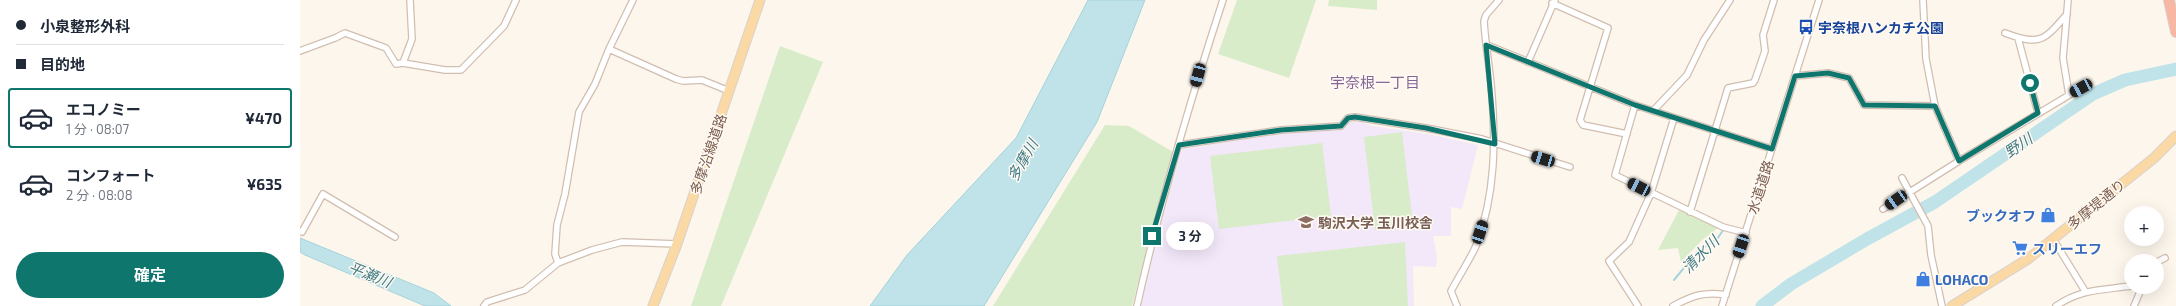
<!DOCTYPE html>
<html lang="ja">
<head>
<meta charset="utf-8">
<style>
  :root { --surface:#fff; --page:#f2f2f3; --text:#1f2937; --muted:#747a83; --line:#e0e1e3; --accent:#0f766e }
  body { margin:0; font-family:"Exo 2","Noto Sans JP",sans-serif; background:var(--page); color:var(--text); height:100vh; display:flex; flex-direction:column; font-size:15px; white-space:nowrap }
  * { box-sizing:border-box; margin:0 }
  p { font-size:13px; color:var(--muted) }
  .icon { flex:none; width:22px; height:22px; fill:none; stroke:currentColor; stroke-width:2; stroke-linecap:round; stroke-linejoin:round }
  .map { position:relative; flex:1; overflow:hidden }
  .drawer { display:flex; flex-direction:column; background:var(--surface); width:300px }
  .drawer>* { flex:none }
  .hud { display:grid; align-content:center; height:88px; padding:0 16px; background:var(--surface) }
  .buttons { position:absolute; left:1824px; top:206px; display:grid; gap:8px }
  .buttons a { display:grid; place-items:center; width:40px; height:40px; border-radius:50%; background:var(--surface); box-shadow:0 4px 16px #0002; font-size:20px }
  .end { position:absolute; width:18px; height:18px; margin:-9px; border:5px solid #0f766e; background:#fff; box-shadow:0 0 0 2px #fff }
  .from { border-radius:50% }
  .bubble { position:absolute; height:28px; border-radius:14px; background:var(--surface); box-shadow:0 4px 16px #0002; font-size:13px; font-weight:700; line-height:28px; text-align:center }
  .car { position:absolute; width:12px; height:24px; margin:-12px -6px; border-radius:5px; box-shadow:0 0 3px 1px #0007; background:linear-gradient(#222 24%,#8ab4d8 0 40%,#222 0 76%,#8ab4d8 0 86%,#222 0) }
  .hud b { display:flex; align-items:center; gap:14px; height:38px; font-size:15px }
  .hud b+b { border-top:1px solid var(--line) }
  .hud i { width:10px; height:10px; background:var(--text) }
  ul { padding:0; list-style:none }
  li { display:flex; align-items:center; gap:12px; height:60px; margin:0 8px 6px; padding:0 8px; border:2px solid transparent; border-radius:4px }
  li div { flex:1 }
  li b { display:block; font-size:15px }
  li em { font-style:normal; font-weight:700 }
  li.current { border-color:var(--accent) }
  li>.icon { width:36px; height:36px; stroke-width:1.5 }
  .cta { display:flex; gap:8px; margin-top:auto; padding:8px 16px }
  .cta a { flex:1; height:46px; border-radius:24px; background:var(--accent); color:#fff; font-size:16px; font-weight:700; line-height:46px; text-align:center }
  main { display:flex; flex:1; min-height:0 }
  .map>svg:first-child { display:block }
  .education { fill:#f3e8fa }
  .green { fill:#d8ecc9 }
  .water { fill:#bfe3e8; stroke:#a5d3da }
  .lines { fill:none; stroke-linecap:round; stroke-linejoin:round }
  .stream { stroke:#a5d3da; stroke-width:2 }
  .river { stroke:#bfe3e8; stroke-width:13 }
  .minor-casing { stroke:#d1beb0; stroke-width:8 }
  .primary-casing { stroke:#dad1cd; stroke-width:11 }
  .motorway-casing { stroke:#dad1cd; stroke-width:12 }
  .minor { stroke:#fff; stroke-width:5.5 }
  .primary { stroke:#fbd9a5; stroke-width:9 }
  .motorway { stroke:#f7b7a3; stroke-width:10 }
  .route { stroke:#0f766e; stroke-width:5 }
  .labels { text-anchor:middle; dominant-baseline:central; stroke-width:3; stroke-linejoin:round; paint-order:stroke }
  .transit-label { font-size:14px; font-weight:bold; fill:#164399; stroke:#fffaf3; text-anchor:start }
  .street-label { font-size:14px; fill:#7a5c4d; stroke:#fffaf3 }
  .shop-label { font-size:14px; font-weight:bold; fill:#366cbe; stroke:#fffaf3; text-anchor:start }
  .education-label { font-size:14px; font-weight:bold; fill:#785e54; stroke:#fffaf3; text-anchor:start }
  .neighbourhood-label { font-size:15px; fill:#846695; stroke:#fffaf3 }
  .water-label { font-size:15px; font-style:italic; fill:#437c86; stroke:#fffaf3 }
</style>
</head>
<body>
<main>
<section class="drawer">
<div class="hud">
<b><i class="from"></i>小泉整形外科</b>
<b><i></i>目的地</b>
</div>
<ul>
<li class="current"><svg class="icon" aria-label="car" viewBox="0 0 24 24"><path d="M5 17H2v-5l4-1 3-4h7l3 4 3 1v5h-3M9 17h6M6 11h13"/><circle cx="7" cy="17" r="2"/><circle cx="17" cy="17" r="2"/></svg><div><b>エコノミー</b><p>1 分 · 08:07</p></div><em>¥470</em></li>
<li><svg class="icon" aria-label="car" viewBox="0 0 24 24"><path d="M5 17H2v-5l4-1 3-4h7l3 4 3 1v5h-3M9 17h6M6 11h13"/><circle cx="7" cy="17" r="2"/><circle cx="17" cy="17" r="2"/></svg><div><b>コンフォート</b><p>2 分 · 08:08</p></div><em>¥635</em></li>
</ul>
<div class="cta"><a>確定</a></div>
</section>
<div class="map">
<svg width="1876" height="306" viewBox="0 0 1876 306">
  <rect width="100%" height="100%" fill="#fdf6ec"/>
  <path class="education" d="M1050,122H1062L1072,126L1128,134L1178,145L1162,209L1151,207V236H1133L1137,257L1136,267L1113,266L1114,306H841L856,241L882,149L981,134L1043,129Z"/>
  <path class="green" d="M937,0H1016L989,78L918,54Z
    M1029,0H1077V10L1028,6Z
    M480,46L523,62L421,306H391Z
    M805,125L829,126L873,152L832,306H693Z
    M1102,132L1113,225L1075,230L1064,137Z
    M1022,143L1031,216L919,229L910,156Z
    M1379,210L1418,228L1402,240L1381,262L1378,248L1358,250Z
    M1105,242L1108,306H983L977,256Z"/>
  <path class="water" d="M788,0H845L797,122L684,306H570L607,255L716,138Z
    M0,238L134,293L151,306H125L5,255L0,252Z"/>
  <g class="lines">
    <path class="stream" d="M1374,280L1397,252L1417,239L1424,229"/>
    <path class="river" d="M1462,306L1491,284L1567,239L1635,202L1793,94L1825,80L1876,69"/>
    <defs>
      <path id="minor" d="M1623,0L1626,59L1635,106L1659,161
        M1768,0L1763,58L1769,95
        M1252,3L1308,28L1280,120L1283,125L1327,134
        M1705,33C1740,46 1744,41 1767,14
        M1718,38L1738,113
        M1187,45L1335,105L1472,149
        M309,49L376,79L383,81L402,80L429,91
        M0,51L35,38L45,33L86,48L96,64L103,63L145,70H161L204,26L216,0
        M1228,62L1255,0
        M103,63L112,39L110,0
        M1495,76L1528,73L1549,78L1564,105L1635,106
        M1335,105L1315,175L1423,227L1446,233
        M1353,111L1387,75L1404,40L1430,0
        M879,145L981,130L1041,126L1048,118L1055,117L1126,128L1182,139L1270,167
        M1602,178L1628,226L1631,255L1642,306
        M1583,209L1659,161L1781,88
        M1390,212L1428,88L1453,83L1455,80L1465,51L1463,35L1474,0
        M0,231L2,232L23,194L95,237
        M1753,239L1785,291
        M1857,262L1865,258
        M258,263L255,254L257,225L265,194L279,112L295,84L309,49L333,0
        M184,306L187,302L225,290L258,263L292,250L322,242L377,244
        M837,306C860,203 890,101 923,0
        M1157,306L1151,291C1159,276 1169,261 1176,246C1196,194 1196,138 1191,84C1189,63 1185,42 1184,21L1186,15L1199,0
        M1338,306L1309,261L1329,242L1351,193L1374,118
        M1373,306C1392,296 1404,291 1426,295
        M1422,306L1519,0
        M1756,306C1781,289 1802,290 1831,286
        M1834,306L1842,287"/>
      <path id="primary" d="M353,306L377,244L460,0
        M1652,306L1728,259L1854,158L1876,136"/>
      <path id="motorway" d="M1869,0L1876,32"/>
    </defs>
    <use href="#minor" class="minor-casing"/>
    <use href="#primary" class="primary-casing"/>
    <use href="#motorway" class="motorway-casing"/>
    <use href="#minor" class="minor"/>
    <use href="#primary" class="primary"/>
    <use href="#motorway" class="motorway"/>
  </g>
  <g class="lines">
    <path class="route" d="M852,236L879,145L981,130L1041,126L1048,118L1055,117L1126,128L1195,144L1186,45L1335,105L1472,149L1495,76L1528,73L1549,78L1564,105L1635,106L1659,161L1738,113L1730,83"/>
  </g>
  <defs>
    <symbol id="bus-bare" viewBox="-9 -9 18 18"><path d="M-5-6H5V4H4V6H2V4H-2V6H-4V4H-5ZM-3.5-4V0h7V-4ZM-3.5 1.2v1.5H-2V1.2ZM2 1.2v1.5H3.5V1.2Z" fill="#1a4fb4" stroke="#fffaf3" stroke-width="2.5" paint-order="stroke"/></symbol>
    <symbol id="shop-bare" viewBox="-9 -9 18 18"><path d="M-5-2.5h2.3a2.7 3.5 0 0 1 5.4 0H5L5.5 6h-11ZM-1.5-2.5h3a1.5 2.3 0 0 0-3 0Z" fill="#3f7fe0" stroke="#fffaf3" stroke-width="2.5" paint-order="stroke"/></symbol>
    <symbol id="university-bare" viewBox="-9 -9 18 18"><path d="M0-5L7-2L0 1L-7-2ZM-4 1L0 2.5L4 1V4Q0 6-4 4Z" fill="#8d6e63" stroke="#fffaf3" stroke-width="2.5" paint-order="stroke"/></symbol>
    <symbol id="supermarket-bare" viewBox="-9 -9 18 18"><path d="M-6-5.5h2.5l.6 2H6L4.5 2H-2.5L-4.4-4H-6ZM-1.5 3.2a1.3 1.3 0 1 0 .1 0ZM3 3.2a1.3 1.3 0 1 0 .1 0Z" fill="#3f7fe0" stroke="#fffaf3" stroke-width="2.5" paint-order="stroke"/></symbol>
  </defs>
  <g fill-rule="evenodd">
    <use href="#bus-bare" x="1495" y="16" width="22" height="22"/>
    <use href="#shop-bare" x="1737" y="204" width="22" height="22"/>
    <use href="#university-bare" x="995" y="211" width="22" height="22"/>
    <use href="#supermarket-bare" x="1709" y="237" width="22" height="22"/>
    <use href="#shop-bare" x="1612" y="268" width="22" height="22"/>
  </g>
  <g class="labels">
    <g class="transit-label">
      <text x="1518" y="27">宇奈根ハンカチ公園</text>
    </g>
    <g class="street-label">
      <text transform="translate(408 154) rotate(-71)">多摩沿線道路</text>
      <text transform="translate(1460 187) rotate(-72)">水道道路</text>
      <text transform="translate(1796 204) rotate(-39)">多摩堤通り</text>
    </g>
    <g class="shop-label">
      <text x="1736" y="215" text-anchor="end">ブックオフ</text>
      <text x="1732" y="248">スリーエフ</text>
      <text x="1635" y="279">LOHACO</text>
    </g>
    <g class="education-label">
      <text x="1018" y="222">駒沢大学 玉川校舎</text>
    </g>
    <g class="neighbourhood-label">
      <text x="1075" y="82">宇奈根一丁目</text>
    </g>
    <g class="water-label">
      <text transform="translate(1718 145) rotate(-34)">野川</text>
      <text transform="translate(722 160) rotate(-60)">多摩川</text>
      <text transform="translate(1400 254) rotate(-45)">清水川</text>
      <text transform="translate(70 274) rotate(22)">平瀬川</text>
    </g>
  </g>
</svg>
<div class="buttons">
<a>+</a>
<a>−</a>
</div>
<i class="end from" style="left:1730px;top:83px"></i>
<i class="end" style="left:852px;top:236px"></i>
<div class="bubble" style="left:866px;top:222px;width:48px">3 分</div>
<i class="car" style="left:898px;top:75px;rotate:195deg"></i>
<i class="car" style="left:1781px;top:88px;rotate:241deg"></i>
<i class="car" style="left:1243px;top:159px;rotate:287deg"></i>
<i class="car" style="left:1339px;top:187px;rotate:296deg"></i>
<i class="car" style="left:1596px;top:200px;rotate:236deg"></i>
<i class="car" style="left:1180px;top:232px;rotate:18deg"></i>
<i class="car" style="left:1441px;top:246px;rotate:198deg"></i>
</div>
</main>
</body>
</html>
